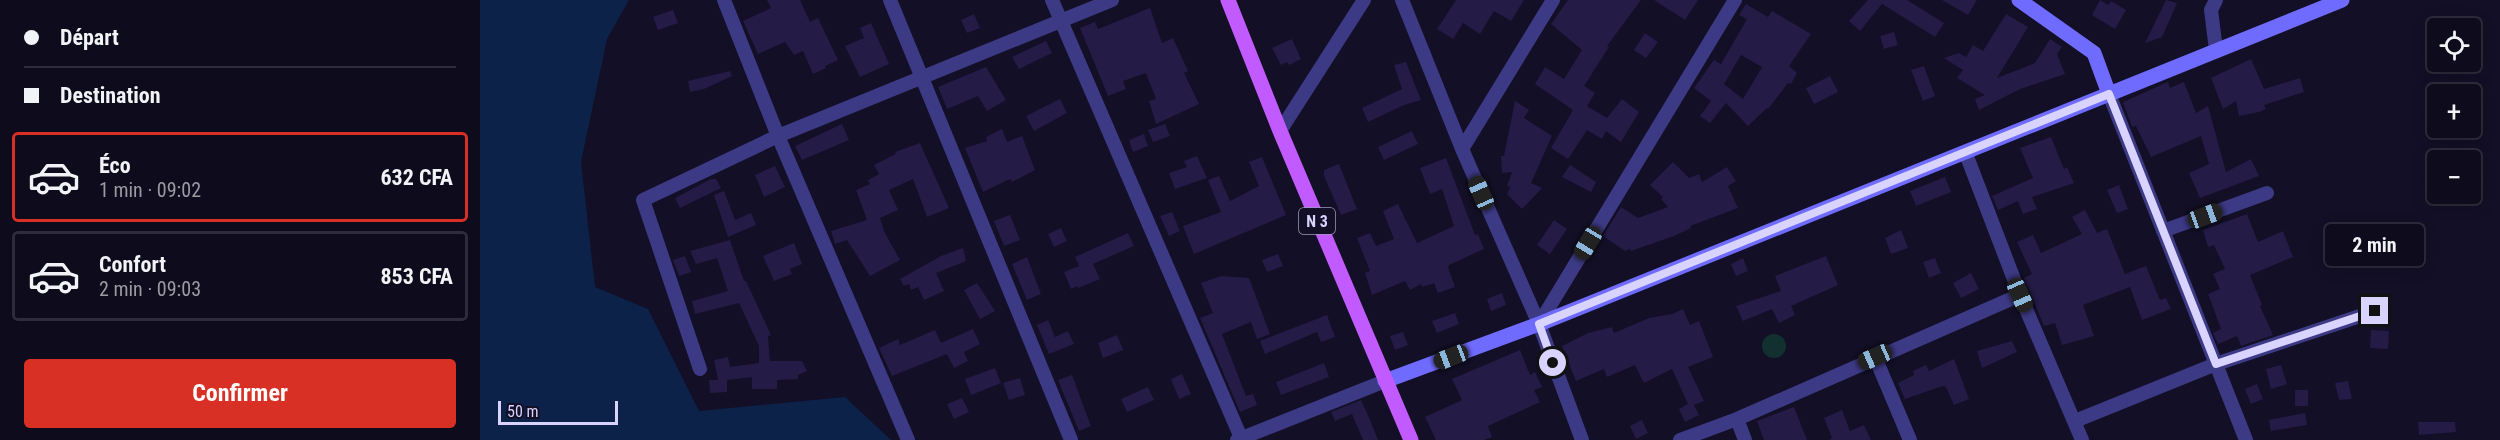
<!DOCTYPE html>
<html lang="fr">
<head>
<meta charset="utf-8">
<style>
  :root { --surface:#0e0b1c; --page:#171425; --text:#f1f3f6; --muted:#9b9ba3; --line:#2e2b3b; --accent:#d93025 }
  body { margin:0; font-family:"Roboto Condensed",sans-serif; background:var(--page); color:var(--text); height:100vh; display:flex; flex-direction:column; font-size:22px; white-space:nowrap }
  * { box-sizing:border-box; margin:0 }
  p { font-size:20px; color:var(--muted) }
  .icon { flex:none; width:33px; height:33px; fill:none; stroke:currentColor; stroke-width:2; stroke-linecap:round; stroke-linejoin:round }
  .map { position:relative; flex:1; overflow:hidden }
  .panel { display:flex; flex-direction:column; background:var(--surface); width:480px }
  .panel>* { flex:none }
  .top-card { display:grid; align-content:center; height:132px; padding:0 24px; background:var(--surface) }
  .controls { position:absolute; left:1947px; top:18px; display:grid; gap:12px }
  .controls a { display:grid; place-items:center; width:54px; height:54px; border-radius:6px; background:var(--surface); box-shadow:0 3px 15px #0003,0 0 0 2px var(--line); font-size:30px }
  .scale { position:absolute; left:18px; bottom:15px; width:120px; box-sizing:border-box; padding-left:6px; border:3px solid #d9d4ff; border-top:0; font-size:16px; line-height:21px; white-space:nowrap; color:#d9d4ff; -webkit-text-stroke:4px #130f26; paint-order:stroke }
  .end { position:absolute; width:27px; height:27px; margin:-14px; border:8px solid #d9d4ff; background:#111; box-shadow:0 0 0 3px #111 }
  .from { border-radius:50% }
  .bubble { position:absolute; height:42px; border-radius:6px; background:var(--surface); box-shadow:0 3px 15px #0003,0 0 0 2px var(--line); font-size:20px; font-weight:700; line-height:42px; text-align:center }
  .car { position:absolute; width:18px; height:36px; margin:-18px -9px; border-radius:8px; box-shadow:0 0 4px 2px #0007; background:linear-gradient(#222 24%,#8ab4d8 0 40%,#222 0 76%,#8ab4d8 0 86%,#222 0) }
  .top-card b { display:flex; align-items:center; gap:21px; height:57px; font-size:22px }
  .top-card b+b { border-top:2px solid var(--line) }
  .top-card i { width:15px; height:15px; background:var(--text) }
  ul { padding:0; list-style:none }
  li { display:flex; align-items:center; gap:18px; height:90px; margin:0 12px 9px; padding:0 12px; border:3px solid var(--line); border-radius:6px }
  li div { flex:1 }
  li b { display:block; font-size:22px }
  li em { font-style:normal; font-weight:700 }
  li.current { border-color:var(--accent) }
  li>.icon { width:54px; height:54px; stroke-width:1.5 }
  .action { display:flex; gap:12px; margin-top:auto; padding:12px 24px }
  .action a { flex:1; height:69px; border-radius:6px; background:var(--accent); color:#fff; font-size:24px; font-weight:700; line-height:69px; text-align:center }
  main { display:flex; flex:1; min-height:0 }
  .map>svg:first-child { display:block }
  .green { fill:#12302f }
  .water { fill:#0c2248 }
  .building { fill:#241b47; fill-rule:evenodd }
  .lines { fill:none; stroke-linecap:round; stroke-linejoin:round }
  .street { stroke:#3d3a85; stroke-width:14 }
  .secondary { stroke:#6f6bff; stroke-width:15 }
  .primary { stroke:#c25bff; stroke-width:15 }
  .route { stroke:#d9d4ff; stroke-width:8 }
  .labels { text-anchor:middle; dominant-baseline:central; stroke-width:4.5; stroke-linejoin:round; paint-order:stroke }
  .shield { fill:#130f26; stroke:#9e99be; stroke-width:1.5 }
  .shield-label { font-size:16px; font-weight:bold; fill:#d9d4ff }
</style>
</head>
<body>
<main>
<section class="panel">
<div class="top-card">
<b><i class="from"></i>Départ</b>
<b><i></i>Destination</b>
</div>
<ul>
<li class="current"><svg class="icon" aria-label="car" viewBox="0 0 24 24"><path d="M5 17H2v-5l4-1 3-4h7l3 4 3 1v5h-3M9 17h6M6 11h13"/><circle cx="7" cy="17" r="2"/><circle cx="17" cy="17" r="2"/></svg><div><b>Éco</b><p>1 min · 09:02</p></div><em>632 CFA</em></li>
<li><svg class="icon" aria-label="car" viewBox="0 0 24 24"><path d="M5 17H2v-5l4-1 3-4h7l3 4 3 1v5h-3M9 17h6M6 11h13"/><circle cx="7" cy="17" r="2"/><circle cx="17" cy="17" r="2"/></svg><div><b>Confort</b><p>2 min · 09:03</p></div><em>853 CFA</em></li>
</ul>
<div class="action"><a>Confirmer</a></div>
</section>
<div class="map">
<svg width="2020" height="440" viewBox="0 0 2020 440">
  <rect width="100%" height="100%" fill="#130f26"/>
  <path class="green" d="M1282 346a12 12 0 1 1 24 0a12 12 0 1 1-24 0Z"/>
  <path class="water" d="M0,0H149L127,39L101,162L115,287L168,309L219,411L365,397L411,440H0Z"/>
  <path class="building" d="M287,0H320L330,22L338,18L358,60L345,66L346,68L333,74L323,51L314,55L305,42L278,54L263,21L291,8Z
    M976,0H1044L1031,21L1014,11L1000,34L983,23L973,39L957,29Z
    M1088,0H1161L1127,46L1129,47L1104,86L1115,93L1107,106L1127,118L1142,99L1159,112L1141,142L1126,131L1122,139L1107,130L1088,159L1071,148L1093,110L1055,84L1065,67L1084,79L1102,50L1071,24Z
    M1174,0H1218L1205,20Z
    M1388,0H1427L1464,23L1455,37L1402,4L1380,31L1369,21Z
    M1462,0H1497L1488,15Z
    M1620,0L1628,5L1631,1L1646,10L1635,29L1612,15Z
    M1686,0L1697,3L1682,37L1665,43Z
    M1266,4L1288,17L1292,11L1331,34L1309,66L1317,73L1311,84L1308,83L1288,109L1287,108L1268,126L1246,103L1230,123L1220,116L1231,101L1214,88L1234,60L1241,64L1267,19L1259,15ZM1261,55L1282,67L1263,99L1244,84Z
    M670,8L682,43L693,38L708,71L704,73L719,104L676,124L669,101L676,99L666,73L643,81L646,89L628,96L600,28L615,22L618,29Z
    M193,10L198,23L178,30L173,17Z
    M494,14L500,28L487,33L481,20Z
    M1526,14L1548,27L1517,78L1555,63L1570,39L1582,47L1577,54L1585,74L1540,89L1499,110L1495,99L1505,95L1477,78L1483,70L1464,58L1479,53L1486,57L1493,45L1503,51Z
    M391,23L409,64L380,77L365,46L384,38L380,28Z
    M1414,32L1418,45L1404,49L1400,36Z
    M1165,33L1178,42L1166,58L1154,50Z
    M812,39L821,59L809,65L807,62L801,65L792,48Z
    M566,41L572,53L539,69L532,57Z
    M1771,59L1784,89L1820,78L1824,92L1784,105L1786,109L1779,112L1759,116L1756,101L1743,109L1731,78Z
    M926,62L941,100L924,105L888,122L882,108L922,89L914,65Z
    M1444,66L1455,96L1443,101L1431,70Z
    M506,67L526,100L507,111L498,96L467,109L458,87Z
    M250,71L252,76L224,89L210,92L208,81Z
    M1350,76L1358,92L1334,104L1326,88Z
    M1688,82L1690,88L1704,82L1716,113L1728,106L1746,172L1771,159L1779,176L1720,198L1709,173L1729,164L1721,136L1671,157L1656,126L1652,127L1643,102Z
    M580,99L587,113L554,131L546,116Z
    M1035,101L1049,110L1044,118L1072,136L1051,183L1062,188L1042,209L1027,194L1030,187L1027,186L1032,172L1022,173L1021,156H1024Z
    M362,124L369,140L322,160L315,146Z
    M685,124L690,136L673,142L668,130Z
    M522,129L527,142L542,136L555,170L532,182L530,179L503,192L485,148L507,141L506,137Z
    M932,131L938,144L904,160L898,147Z
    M664,134L668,146L653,152L649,140Z
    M1571,137L1584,169L1587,167L1594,183L1552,197L1557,209L1543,214L1538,201L1518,210L1512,196L1553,178L1540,148Z
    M440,143L469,208L447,217L433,179L409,190L418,210L400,218L404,231L420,260L390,276L367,240L355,244L351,231L387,220L376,190L390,184L388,180L399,174L394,165L416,154L415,152Z
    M717,156L727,178L695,189L689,173L707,167L704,161Z
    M782,157L806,215L714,254L703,226L741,212L728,180L739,176L750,201L779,186L769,162Z
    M966,158L995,235L998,234L1004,249L969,265L968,267L975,287L958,293L954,283L942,287L941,284L930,290L925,281L892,295L885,273L890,271L877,238L890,233L896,246L914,239L903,211L918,204L937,243L974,226L962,189L950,194L940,168Z
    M1193,162L1209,178L1219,174L1222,182L1247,167L1256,181L1248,186L1258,208L1210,226L1211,228L1194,236L1151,251L1150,249L1145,251L1123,236L1141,207L1158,218L1188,207L1181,199L1183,197L1170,185Z
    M859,164L877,209L861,215L844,176V170Z
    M1090,165L1116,182L1111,192L1082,177Z
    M295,166L305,187L284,197L275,175Z
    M1465,177L1471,192L1436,206L1430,191Z
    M231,179H236L241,188L200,208L195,198Z
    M1639,185L1648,209L1637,213L1627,190Z
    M244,191L255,220L271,213L276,225L248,237L234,195Z
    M1605,210L1617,233L1627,229L1645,274L1666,266L1680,300L1686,298L1691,309L1662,320L1650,287L1603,305L1614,336L1582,345L1575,323L1564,326L1544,278L1552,274L1537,242L1553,235L1561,253L1602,234L1592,217Z
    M692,212L700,231L689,236L680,216Z
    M1767,214L1778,242L1803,231L1813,257L1770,275L1782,305L1780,306L1793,335L1761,346L1757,336L1738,344L1733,333L1741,329L1728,294L1740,289L1733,274L1745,269L1734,245L1728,247L1723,230Z
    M530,215L540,240L524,246L514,221Z
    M1074,220L1087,229L1070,254L1057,245Z
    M581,228L587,241L574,247L568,234Z
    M1421,230L1428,248L1411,254L1405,238Z
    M648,233L654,246L613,264L620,279L598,288L597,286L591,289L584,272L599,266L595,257Z
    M250,240L264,281H266L291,335L288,336L290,361H322L327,371L318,375V379L297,380V389H272V377L247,380V392L230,393L229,380H238L234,360L248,357L250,367L279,363V346L259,303L215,314L212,301L248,291L237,258L216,264L210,251Z
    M314,243L322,264L310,269L312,274L294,281L283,256Z
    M483,248L486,261L456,273L464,291L444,300L438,287L431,290L429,284L424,286L420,279L461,256Z
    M798,254L803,266L787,272L782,260Z
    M205,256L211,272L199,276L193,260Z
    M1346,256L1358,285L1311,306L1315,315L1299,323L1292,309L1263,321L1256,306L1301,291L1295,276Z
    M547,257L561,294L547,300L532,264Z
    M1263,258L1268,271L1256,276L1251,264Z
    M1455,258L1461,273L1449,278L1443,262Z
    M1491,273L1499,289L1481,298L1473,283Z
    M741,276L769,278L790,334L777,339L771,322L742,334L766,396L773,394L777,405L760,412L720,318L733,313L721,283Z
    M497,283L515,311L500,319L484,290Z
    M1022,293L1026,305L1011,311L1007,299Z
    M1203,309L1210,325L1219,321L1233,357L1208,367L1224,401L1214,405L1219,415L1205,422L1199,409L1208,404L1192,369L1164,383L1155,365L1127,377L1124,369L1096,381L1082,346L1108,333L1132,327L1134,333L1169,318L1192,314Z
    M975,313L979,324L957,333L952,321Z
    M847,315L855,337L841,342L837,332L785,354L780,341Z
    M568,320L575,337L588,331L594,344L569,354L557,325Z
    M493,329L500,344L484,352L488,361L474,368L467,354L412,376L399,348L418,339L420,345L455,330L461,343Z
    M1891,330L1909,331L1908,349L1890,348Z
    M923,332L928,345L915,350L910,336Z
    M637,335L643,350L623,358L618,343Z
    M1532,341L1537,352L1502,368L1497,351Z
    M1040,350L1050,375L1055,372L1062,387L1054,390L1060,402L1008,426L1012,437L1004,440H956L945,417L982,400L972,379Z
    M1474,359L1489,399L1474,405L1466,387L1463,386L1425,399L1418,383L1434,375L1433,371L1446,365L1449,371Z
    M844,363L849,377L801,395L796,382Z
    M1801,365L1807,384L1791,389L1786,369Z
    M515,368L521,383L491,395L485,379Z
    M702,374L711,394L699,399L691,379Z
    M592,375L611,426L599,431L578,380Z
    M540,378L545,395L529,400L523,383Z
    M1868,381L1872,399L1859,400L1855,383Z
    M1777,384L1783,399L1771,404L1765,389Z
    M668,387L674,400L647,412L641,399Z
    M1815,390H1828V406H1815Z
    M482,398L489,412L474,419L467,404Z
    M881,400L890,420L898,440H883L872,414L855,421L851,412Z
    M1314,407L1327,440H1284L1277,421Z
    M1362,410L1370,431L1384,425L1391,440H1349L1352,438L1344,418Z
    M1825,413L1827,425L1791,431L1789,420Z
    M1162,420L1168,433L1156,439L1150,426Z
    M1938,422H1975L1976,432L1939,435Z"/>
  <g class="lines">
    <path class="street" d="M244,0L298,136L428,440
      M410,0L591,440
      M572,0L762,440
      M922,0L982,149L1059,324L1102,440
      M1736,0L1731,10L1736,50
      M1629,94L1766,440
      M800,131L884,0
      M982,149L1073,0
      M1486,154L1540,295L1602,440
      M1683,231L1787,193
      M1059,324L1255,0
      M1395,357L1430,440
      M220,369L163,200L298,136L632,0
      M1257,419L1265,440
      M1595,421L1736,364L1895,311
      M757,440L905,381
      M1200,440L1257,419L1540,295"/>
    <path class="secondary" d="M1539,0L1614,53L1629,94
      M905,381L1059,324L1862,0"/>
    <path class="primary" d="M748,0L800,131L931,440"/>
  </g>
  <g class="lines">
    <path class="route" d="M1073,363L1059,324L1629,94L1736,364L1895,311"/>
  </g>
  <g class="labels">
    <rect class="shield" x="819" y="208" width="36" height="26" rx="4.5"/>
    <g class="shield-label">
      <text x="837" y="221">N 3</text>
    </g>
  </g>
</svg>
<div class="controls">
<a><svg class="icon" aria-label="locate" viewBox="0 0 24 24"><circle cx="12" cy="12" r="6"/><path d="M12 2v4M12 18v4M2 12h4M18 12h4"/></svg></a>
<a>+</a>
<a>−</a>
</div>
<div class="scale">50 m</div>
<i class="end from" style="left:1073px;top:363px"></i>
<i class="end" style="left:1895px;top:311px"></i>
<div class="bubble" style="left:1845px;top:224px;width:99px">2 min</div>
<i class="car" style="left:1001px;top:193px;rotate:336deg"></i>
<i class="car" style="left:1725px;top:216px;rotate:70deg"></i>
<i class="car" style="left:1108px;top:243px;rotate:211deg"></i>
<i class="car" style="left:1540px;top:295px;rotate:156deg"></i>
<i class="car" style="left:971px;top:357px;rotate:249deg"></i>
<i class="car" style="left:1395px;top:357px;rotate:246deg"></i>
</div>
</main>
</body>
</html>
